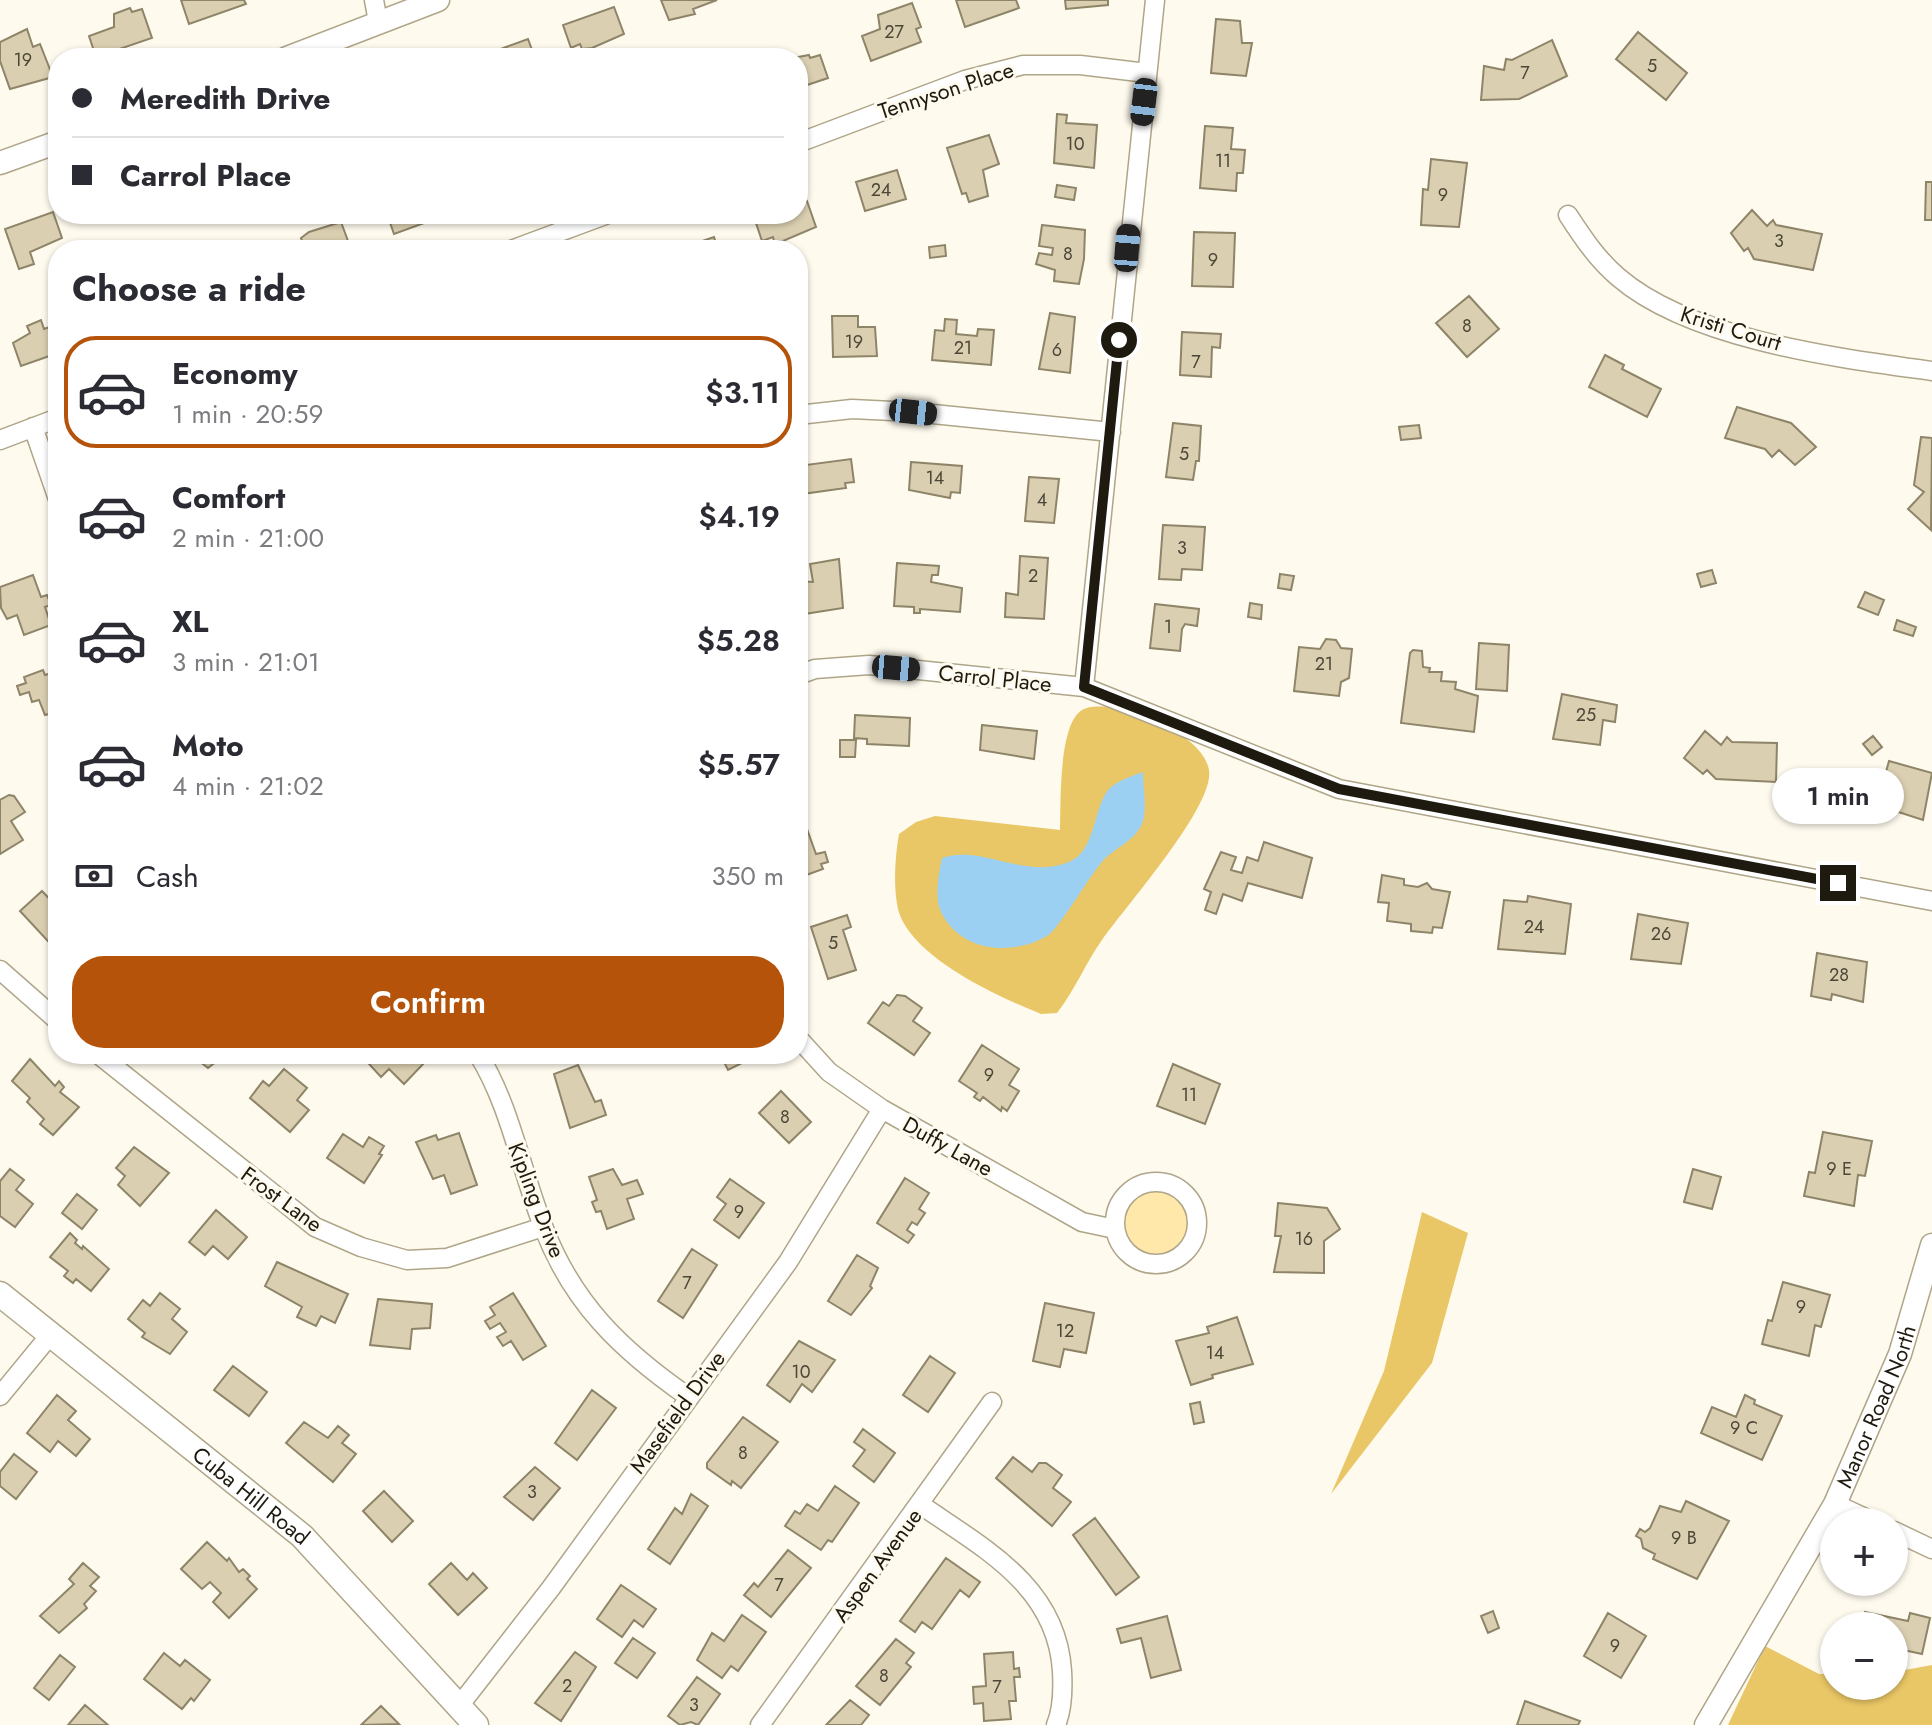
<!DOCTYPE html>
<html lang="en">
<head>
<meta charset="utf-8">
<style>
  :root { --surface:#fff; --page:#f2f2f3; --text:#2b2b33; --muted:#7c7c81; --line:#e1e1e2; --accent:#b45309 }
  body { margin:0; font-family:Jost,sans-serif; background:var(--page); color:var(--text); height:100vh; display:flex; flex-direction:column; font-size:30px; white-space:nowrap }
  * { box-sizing:border-box; margin:0 }
  p { font-size:26px; color:var(--muted) }
  .icon { flex:none; width:44px; height:44px; fill:none; stroke:currentColor; stroke-width:2; stroke-linecap:round; stroke-linejoin:round }
  .map { position:relative; flex:1; overflow:hidden }
  .panel { position:absolute; left:48px; top:240px; width:760px; height:824px; display:flex; flex-direction:column; background:var(--surface); border-radius:32px; box-shadow:0 2px 6px #0004 }
  .panel>* { flex:none }
  .hud { position:absolute; left:48px; top:48px; width:760px; height:176px; border-radius:32px; box-shadow:0 2px 6px #0004; display:grid; align-content:center; height:176px; padding:0 24px; background:var(--surface) }
  .buttons { position:absolute; left:1820px; top:1508px; display:grid; gap:16px }
  .buttons a { display:grid; place-items:center; width:88px; height:88px; border-radius:50%; background:var(--surface); box-shadow:0 2px 6px #0004; font-size:40px }
  .end { position:absolute; width:36px; height:36px; margin:-18px; border:10px solid #1e1a0f; background:#fff; box-shadow:0 0 0 4px #fff }
  .from { border-radius:50% }
  .bubble { position:absolute; height:56px; border-radius:28px; background:var(--surface); box-shadow:0 2px 6px #0004; font-size:26px; font-weight:600; line-height:56px; text-align:center }
  .car { position:absolute; width:24px; height:48px; margin:-24px -12px; border-radius:10px; box-shadow:0 0 6px 2px #0007; background:linear-gradient(#222 24%,#8ab4d8 0 40%,#222 0 76%,#8ab4d8 0 86%,#222 0) }
  .hud b { display:flex; align-items:center; gap:28px; height:76px; font-size:30px }
  .hud b+b { border-top:2px solid var(--line) }
  .hud i { width:20px; height:20px; background:var(--text) }
  ul { padding:0; list-style:none }
  li { display:flex; align-items:center; gap:24px; height:112px; margin:0 16px 12px; padding:0 8px; border:4px solid transparent; border-radius:32px }
  li div { flex:1 }
  li b { display:block; font-size:30px }
  li em { font-style:normal; font-weight:600 }
  li.active { border-color:var(--accent) }
  li>.icon { width:72px; height:72px; stroke-width:1.5 }
  h2 { padding:0 24px; font-size:36px; line-height:96px }
  .pay { display:flex; align-items:center; gap:20px; height:88px; padding:0 24px; font-size:30px }
  .pay p { margin-inline-start:auto }
  .primary-button { display:flex; gap:16px; margin-top:auto; padding:16px 24px }
  .primary-button a { flex:1; height:92px; border-radius:32px; background:var(--accent); color:#fff; font-size:32px; font-weight:600; line-height:92px; text-align:center }
  .map>svg:first-child { display:block }
  .green { fill:#ffe8aa }
  .forest { fill:#e9c766 }
  .water { fill:#9cd0f3 }
  .building { fill:#dacfb1; stroke:#8e8468; stroke-width:2 }
  .lines { fill:none; stroke-linecap:round; stroke-linejoin:round }
  .minor-casing { stroke:#afa588; stroke-width:21 }
  .tertiary-casing { stroke:#afa588; stroke-width:25 }
  .secondary-casing { stroke:#afa588; stroke-width:27 }
  .minor { stroke:#fff; stroke-width:18 }
  .tertiary { stroke:#fff; stroke-width:22 }
  .secondary { stroke:#fff; stroke-width:24 }
  .route { stroke:#1e1a0f; stroke-width:10 }
  .labels { text-anchor:middle; dominant-baseline:central; stroke-width:6; stroke-linejoin:round; paint-order:stroke }
  .number-label { font-size:18px; fill:#4d4738 }
  .street-label { font-size:22px; fill:#1e1a0f; stroke:#fefaee }
</style>
</head>
<body>
<div class="map">
<svg width="1932" height="1725" viewBox="0 0 1932 1725">
  <rect width="100%" height="100%" fill="#fefaee"/>
  <path class="green" d="M1122 1223a34 34 0 1 1 68 0a34 34 0 1 1-68 0Z"/>
  <path class="forest" d="M1116,707C1145,719 1202,734 1209,770C1215,806 1124,908 1102,940C1085,964 1075,990 1057,1013L1041,1014C999,997 910,957 898,909C893,886 895,857 899,834L916,822L935,816L1060,830C1061,804 1058,720 1084,709C1092,705 1107,707 1116,707Z
    M1422,1212L1468,1233L1432,1363L1331,1494L1384,1371Z
    M1765,1646L1819,1674H1834V1686H1894V1672L1932,1665V1725H1728Z"/>
  <path class="water" d="M1143,772C1143,788 1148,813 1141,826C1131,844 1113,848 1101,863C1088,878 1059,929 1047,936C1013,956 961,953 941,912C934,898 939,873 942,858C983,844 1023,880 1069,862C1094,852 1093,814 1106,793C1114,781 1130,777 1143,772Z"/>
  <path class="building" d="M181,0H244L246,4L189,24Z
    M661,0H717L693,9L695,14L669,20Z
    M956,0H1016L1019,8L965,27Z
    M1065,0H1108V5L1066,9Z
    M912,3L921,27L916,29L921,42L871,61L862,36L880,29L878,15Z
    M614,7L624,34L592,48L582,49L580,44L571,48L563,25Z
    M130,8L132,12L142,9L152,38L96,57L89,36L114,27V14Z
    M1216,19L1240,21L1242,43H1252L1246,76L1211,73Z
    M27,29L33,47L40,44L53,77L10,89L0,61V42Z
    M1638,32L1687,73L1666,100L1616,59Z
    M528,39L535,58H476Z
    M1552,40L1567,76L1519,99L1481,100L1484,66L1504,70L1506,59L1512,60Z
    M809,55L810,58L820,55L828,78L798,88V58H793Z
    M1057,114L1067,115L1066,123L1097,125L1094,168L1054,163Z
    M1205,126L1233,128L1231,149L1245,150L1243,173H1237L1236,191L1200,188Z
    M989,135L999,164L983,170L988,196L969,202L966,193L962,194L947,148Z
    M1431,159L1467,163L1459,227L1421,225L1423,189L1428,190Z
    M897,170L906,199L865,211L856,182Z
    M1926,182H1932V220H1925Z
    M1057,185L1076,188L1074,200L1055,197Z
    M807,201L816,227L783,241H774L773,237L762,241L755,220L770,214H798V205Z
    M1752,210L1767,226L1773,220L1776,225L1822,234L1813,270L1754,259L1748,248L1744,251L1731,233Z
    M53,212L62,238L30,252L34,264L19,269L5,229Z
    M387,214H446V215L394,234Z
    M341,222L351,249L294,250L292,245L302,241L301,238L309,232Z
    M1042,225L1085,230L1084,259L1079,284L1054,281L1055,270L1036,264L1039,253L1052,255L1053,248L1039,246Z
    M1194,232L1235,233L1233,287L1192,286Z
    M714,237L718,250H676Z
    M945,245L946,256L930,258L929,247Z
    M1469,296L1499,329L1467,357L1436,323Z
    M1050,313L1075,317L1070,373L1039,369Z
    M832,316H858V327H875L877,356L833,357Z
    M945,319L957,320L956,334L977,336L978,329L994,330L991,365L932,360L935,330L944,331Z
    M41,320L44,329L58,324V353L21,366L13,343L30,333L27,326Z
    M1182,332L1221,334L1220,348L1212,347L1211,377L1180,375Z
    M1605,355L1624,365L1622,369L1661,389L1647,417L1589,387Z
    M1737,407L1791,423L1816,447L1795,465L1779,450L1772,457L1765,449L1725,438Z
    M1173,423L1201,426L1199,461H1196L1193,480L1166,477Z
    M1419,425L1421,438L1401,440L1399,427Z
    M1921,437L1932,438L1931,530L1908,509L1924,492L1914,485Z
    M851,459L854,482L845,483L846,488L802,494L798,466Z
    M911,462L962,466L960,493L951,492L950,498L909,490Z
    M1029,477L1059,479L1054,523L1025,521Z
    M1163,525L1205,527L1202,570L1182,569L1181,580L1159,579Z
    M1020,556L1048,558L1044,619L1005,617L1006,593L1018,595Z
    M839,559L843,608L798,615V581L813,582L810,564Z
    M897,563L939,566L938,575H932L931,582L962,588L960,612L920,609V613H914V607L894,606Z
    M1712,570L1716,583L1701,587L1697,574Z
    M1280,574L1294,576L1291,590L1278,588Z
    M33,575L41,597L47,595L51,605L45,607L51,625L24,635L17,615L7,619L1,608L0,587Z
    M1865,592L1884,600L1878,615L1858,607Z
    M1250,603L1262,605L1261,619L1248,617Z
    M1155,604L1199,609L1197,626L1185,624L1182,629L1180,651L1150,648Z
    M1897,620L1916,627L1913,636L1894,630Z
    M1326,639L1336,640L1341,648L1352,649L1349,678L1341,682L1339,696L1294,691L1299,647L1320,649Z
    M1479,643L1509,645L1507,691L1476,689Z
    M1413,650L1422,651L1423,667L1430,668L1429,672H1442L1441,681L1456,682L1455,689L1478,696L1474,732L1401,723L1410,653Z
    M43,670L45,675L58,671V726L53,713L45,715L39,700L32,702L29,692L20,695L17,686L26,683L24,677Z
    M1562,694L1617,705L1615,722L1603,720L1600,745L1553,739Z
    M855,715L910,718L909,746L867,744V739L854,738Z
    M982,725L1037,731L1034,759L980,750Z
    M1705,731L1721,745L1727,737L1732,742L1777,743L1776,782L1716,779L1707,770L1703,774L1684,758Z
    M1873,736L1882,747L1872,755L1863,744Z
    M840,740H856L855,757H840Z
    M1889,761L1932,773L1923,820L1880,806L1889,780L1884,779Z
    M9,795L14,796L25,812L11,821L23,840L0,854V800Z
    M807,829L816,854L825,852L828,862L821,864L823,869L798,878V832Z
    M1264,842L1312,858L1302,898L1248,883L1242,901L1223,894L1216,914L1205,910L1211,892L1204,889L1221,852L1236,857L1231,870L1242,873L1247,857L1258,861Z
    M1382,875L1404,879V885L1418,887L1427,883L1432,889L1450,892L1442,928L1433,927L1432,933L1411,931V924L1387,921L1389,903L1378,902Z
    M42,891L58,908V952L20,911Z
    M1528,896L1571,904L1565,954L1498,949L1504,900L1527,902Z
    M1638,914L1688,923L1681,964L1631,959Z
    M847,915L851,927L843,930L856,970L828,979L811,927Z
    M1817,953L1867,962L1863,1002L1832,994L1831,1000L1811,996Z
    M897,995L905,996L922,1008L913,1021L930,1033L914,1055L868,1023L883,1002L889,1006Z
    M982,1045L1019,1069L1009,1085L1019,1091L1007,1111L1002,1107L1001,1111L983,1097L980,1101L974,1097L977,1093L959,1081Z
    M190,1054H226L208,1068Z
    M360,1054H420L426,1061L404,1084L389,1069L381,1077Z
    M720,1054H748L750,1059L728,1070Z
    M30,1059L55,1086L59,1081L64,1087L60,1092L79,1107L53,1135L40,1124L44,1119L27,1102L30,1098L12,1081Z
    M1173,1064L1220,1084L1205,1124L1157,1106Z
    M578,1065L595,1102L601,1100L606,1115L570,1128L554,1074Z
    M284,1069L307,1088L297,1100L309,1110L290,1132L250,1098L263,1081L269,1086Z
    M781,1091L811,1122L789,1143L759,1113Z
    M1823,1132L1872,1141L1865,1176L1858,1175L1854,1206L1804,1196L1809,1172L1815,1173Z
    M459,1133L477,1185L451,1194L444,1175L433,1179L416,1142L436,1135L438,1140Z
    M343,1134L363,1147L369,1137L384,1146L379,1154L382,1155L364,1183L327,1158Z
    M134,1147L169,1173L140,1206L118,1185L125,1176L116,1168Z
    M10,1169L24,1180L16,1190L33,1204L15,1227L0,1216V1181Z
    M613,1169L622,1185L637,1180L643,1194L627,1199L634,1219L607,1229L601,1211L596,1212L592,1202L597,1200L589,1177Z
    M1693,1169L1721,1177L1712,1209L1684,1202Z
    M905,1178L929,1193L919,1209L925,1213L917,1225L912,1222L907,1230L914,1235L908,1243L877,1223Z
    M730,1179L764,1203L739,1238L714,1220L726,1204L717,1197Z
    M77,1194L97,1210L82,1229L62,1213Z
    M1278,1203L1327,1208L1340,1229L1324,1241V1273L1274,1272L1281,1236H1275Z
    M216,1210L247,1237L228,1259L213,1246L205,1255L189,1242Z
    M70,1233L77,1240L75,1243L82,1249L83,1246L109,1269L91,1291L76,1279L73,1283L64,1276L68,1271L50,1257Z
    M692,1249L717,1265L683,1318L658,1301Z
    M857,1255L878,1268L870,1286L872,1288L851,1315L828,1301Z
    M277,1262L348,1294L335,1323L321,1316L316,1326L297,1317L302,1307L265,1286Z
    M1783,1282L1830,1295L1821,1327L1815,1325L1809,1356L1762,1344L1768,1320L1772,1321Z
    M160,1293L180,1309L172,1319L187,1332L170,1354L142,1337L145,1333L128,1319L143,1300L150,1306Z
    M513,1293L546,1346L523,1360L511,1341L503,1346L497,1337L506,1332L500,1323L490,1329L485,1321L495,1315L490,1307Z
    M378,1299L432,1304L430,1328L412,1329L410,1349L370,1345Z
    M1045,1303L1094,1313L1086,1353L1064,1349L1060,1367L1033,1361Z
    M1237,1317L1253,1364L1212,1375L1213,1378L1191,1385L1176,1341L1209,1333L1207,1327Z
    M799,1341L835,1360L812,1392L802,1384L790,1402L767,1385Z
    M930,1356L955,1373L928,1412L903,1395Z
    M233,1366L267,1392L249,1416L214,1390Z
    M592,1390L616,1408L577,1460L555,1443Z
    M57,1395L76,1411L68,1420L90,1439L76,1456L58,1441L50,1452L27,1433Z
    M1745,1395L1755,1400L1754,1404L1782,1416L1762,1460L1701,1433L1712,1407L1736,1417Z
    M1200,1402L1204,1422L1194,1424L1190,1404Z
    M743,1417L778,1442L741,1488L732,1481L731,1485L707,1468V1463Z
    M304,1422L328,1438L338,1426L349,1435L342,1443L356,1454L333,1482L286,1443Z
    M863,1429L895,1453L874,1482L853,1466L865,1450L854,1442Z
    M14,1454L37,1472L16,1499L0,1486V1472Z
    M1013,1457L1032,1472L1039,1463H1046L1062,1475L1053,1488L1071,1502L1052,1526L996,1478Z
    M535,1467L560,1488L533,1520L504,1497Z
    M835,1486L859,1503L832,1542L828,1540L821,1550L785,1526L795,1511L800,1514L807,1504L818,1511Z
    M384,1491L413,1521L392,1542L363,1511Z
    M691,1494L708,1506L670,1564L648,1549L675,1508L682,1514Z
    M1686,1501L1729,1521L1697,1579L1653,1559L1655,1554L1643,1548L1641,1539L1636,1536L1640,1529L1645,1532L1650,1528L1660,1506L1681,1512Z
    M1095,1518L1139,1577L1116,1595L1073,1535Z
    M207,1542L227,1561L229,1558L239,1572L243,1569L250,1576L247,1579L257,1589L229,1618L213,1602L221,1593L210,1582L202,1589L181,1569Z
    M788,1550L811,1568L771,1617L744,1595L754,1583L758,1587Z
    M946,1558L980,1582L969,1597L960,1590L932,1629L922,1622L915,1632L900,1621Z
    M83,1563L99,1577L90,1586L96,1591L84,1604L87,1608L59,1633L40,1616L74,1584L69,1579Z
    M451,1563L467,1580L473,1573L487,1588L458,1615L429,1584Z
    M621,1585L656,1609L643,1627L634,1620L622,1637L597,1619Z
    M1493,1611L1499,1628L1488,1633L1481,1616Z
    M1865,1612L1908,1621L1910,1613L1930,1618L1922,1654L1894,1648V1626H1862Z
    M1608,1613L1646,1636L1621,1678L1584,1656Z
    M742,1615L766,1632L738,1671L731,1666L722,1678L697,1660L712,1633L724,1641Z
    M1167,1616L1181,1670L1151,1678L1141,1638L1121,1643L1117,1629Z
    M633,1638L655,1653L637,1678L615,1663Z
    M896,1639L914,1653L906,1663L911,1667L880,1705L856,1686Z
    M575,1652L596,1667L561,1721L535,1703Z
    M1013,1652L1014,1669L1019,1668L1020,1677H1014L1016,1701H1009L1011,1719L984,1721L983,1703L974,1704L973,1687L986,1686L984,1654Z
    M164,1653L180,1666L185,1660L210,1680L194,1701L191,1698L182,1709L144,1679Z
    M60,1655L75,1667L49,1700L34,1688Z
    M697,1677L720,1694L698,1725L691,1722L680,1725L668,1716Z
    M850,1700L869,1715L861,1725H826Z
    M1525,1701L1580,1721L1578,1725H1517Z
    M85,1705L108,1725H68Z
    M381,1706L399,1724L361,1725Z"/>
  <g class="lines">
    <defs>
      <path id="minor" d="M374,0L378,22
        M798,143L965,80L1023,65H1080L1147,73
        M1568,215C1583,238 1597,259 1618,277C1691,340 1839,358 1932,371
        M511,250L608,214
        M798,415L852,409L913,412L1111,432
        M33,427L58,499
        M0,440L58,418
        M798,675L815,669L869,665L1084,687L1339,789L1932,901
        M1084,687L1155,0
        M0,970L58,1021
        M798,1038L829,1072L882,1109L1082,1222L1115,1229
        M98,1054L315,1227L361,1247L407,1260L447,1258L543,1227
        M478,1054C510,1105 521,1170 543,1226C572,1303 621,1350 687,1396
        M1115 1223a41 41 0 1 1 82 0a41 41 0 1 1-82 0Z
        M0,1396L51,1334
        M1835,1504L1874,1522
        M921,1505C983,1548 1057,1586 1062,1671C1063,1688 1063,1708 1056,1725
        M1894,1531L1932,1549
        M459,1706L551,1588L788,1262L882,1109
        M760,1725L992,1402"/>
      <g id="tertiary">
        <path d="M287,58L438,0"/>
        <path d="M0,163L58,142"/>
        <path id="s1" d="M1706,1725L1835,1504L1900,1354L1932,1245"/>
      </g>
      <g id="secondary">
        <path id="s2" d="M0,1294L302,1536L476,1725"/>
      </g>
    </defs>
    <use href="#minor" class="minor-casing"/>
    <use href="#tertiary" class="tertiary-casing"/>
    <use href="#secondary" class="secondary-casing"/>
    <use href="#minor" class="minor"/>
    <use href="#tertiary" class="tertiary"/>
    <use href="#secondary" class="secondary"/>
  </g>
  <g class="lines">
    <path class="route" d="M1119,340L1084,687L1339,789L1838,883"/>
  </g>
  <g class="labels">
    <g class="number-label">
      <text x="894" y="32">27</text>
      <text x="23" y="60">19</text>
      <text x="1652" y="66">5</text>
      <text x="1525" y="73">7</text>
      <text x="1075" y="144">10</text>
      <text x="1223" y="161">11</text>
      <text x="881" y="190">24</text>
      <text x="1443" y="195">9</text>
      <text x="1779" y="241">3</text>
      <text x="1068" y="254">8</text>
      <text x="1213" y="260">9</text>
      <text x="1467" y="326">8</text>
      <text x="854" y="342">19</text>
      <text x="963" y="348">21</text>
      <text x="1057" y="350">6</text>
      <text x="1196" y="362">7</text>
      <text x="1184" y="454">5</text>
      <text x="935" y="478">14</text>
      <text x="1042" y="500">4</text>
      <text x="1182" y="548">3</text>
      <text x="1033" y="576">2</text>
      <text x="1168" y="627">1</text>
      <text x="1324" y="664">21</text>
      <text x="1586" y="715">25</text>
      <text x="1534" y="927">24</text>
      <text x="1661" y="934">26</text>
      <text x="833" y="943">5</text>
      <text x="1839" y="975">28</text>
      <text x="989" y="1075">9</text>
      <text x="1189" y="1095">11</text>
      <text x="785" y="1117">8</text>
      <text x="1839" y="1169">9 E</text>
      <text x="739" y="1212">9</text>
      <text x="1304" y="1239">16</text>
      <text x="687" y="1283">7</text>
      <text x="1801" y="1307">9</text>
      <text x="1065" y="1331">12</text>
      <text x="1215" y="1353">14</text>
      <text x="801" y="1372">10</text>
      <text x="1744" y="1428">9 C</text>
      <text x="743" y="1453">8</text>
      <text x="532" y="1492">3</text>
      <text x="1684" y="1538">9 B</text>
      <text x="779" y="1585">7</text>
      <text x="1615" y="1646">9</text>
      <text x="884" y="1676">8</text>
      <text x="567" y="1686">2</text>
      <text x="997" y="1687">7</text>
      <text x="694" y="1705">3</text>
    </g>
    <g class="street-label">
      <text transform="translate(946 90) rotate(-18)">Tennyson Place</text>
      <text transform="translate(1731 328) rotate(17)">Kristi Court</text>
      <text transform="translate(995 678) rotate(6)">Carrol Place</text>
      <text transform="translate(948 1146) rotate(29)">Duffy Lane</text>
      <text transform="translate(282 1199) rotate(36)">Frost Lane</text>
      <text transform="translate(537 1200) rotate(69)">Kipling Drive</text>
      <text stroke="none"><textPath href="#s1" startOffset="362">Manor Road North</textPath></text>
      <text transform="translate(677 1412) rotate(-54)">Masefield Drive</text>
      <text stroke="none"><textPath href="#s2" startOffset="322">Cuba Hill Road</textPath></text>
      <text transform="translate(877 1565) rotate(-54)">Aspen Avenue</text>
    </g>
  </g>
</svg>
<div class="buttons">
<a>+</a>
<a>−</a>
</div>
<i class="end from" style="left:1119px;top:340px"></i>
<i class="end" style="left:1838px;top:883px"></i>
<div class="bubble" style="left:1772px;top:768px;width:132px">1 min</div>
<i class="car" style="left:1144px;top:102px;rotate:187deg"></i>
<i class="car" style="left:1127px;top:248px;rotate:5deg"></i>
<i class="car" style="left:913px;top:412px;rotate:96deg"></i>
<i class="car" style="left:896px;top:668px;rotate:95deg"></i>
<div class="hud">
<b><i class="from"></i>Meredith Drive</b>
<b><i></i>Carrol Place</b>
</div>
<section class="panel">
<h2>Choose a ride</h2>
<ul>
<li class="active"><svg class="icon" aria-label="car" viewBox="0 0 24 24"><path d="M5 17H2v-5l4-1 3-4h7l3 4 3 1v5h-3M9 17h6M6 11h13"/><circle cx="7" cy="17" r="2"/><circle cx="17" cy="17" r="2"/></svg><div><b>Economy</b><p>1 min · 20:59</p></div><em>$3.11</em></li>
<li><svg class="icon" aria-label="car" viewBox="0 0 24 24"><path d="M5 17H2v-5l4-1 3-4h7l3 4 3 1v5h-3M9 17h6M6 11h13"/><circle cx="7" cy="17" r="2"/><circle cx="17" cy="17" r="2"/></svg><div><b>Comfort</b><p>2 min · 21:00</p></div><em>$4.19</em></li>
<li><svg class="icon" aria-label="car" viewBox="0 0 24 24"><path d="M5 17H2v-5l4-1 3-4h7l3 4 3 1v5h-3M9 17h6M6 11h13"/><circle cx="7" cy="17" r="2"/><circle cx="17" cy="17" r="2"/></svg><div><b>XL</b><p>3 min · 21:01</p></div><em>$5.28</em></li>
<li><svg class="icon" aria-label="car" viewBox="0 0 24 24"><path d="M5 17H2v-5l4-1 3-4h7l3 4 3 1v5h-3M9 17h6M6 11h13"/><circle cx="7" cy="17" r="2"/><circle cx="17" cy="17" r="2"/></svg><div><b>Moto</b><p>4 min · 21:02</p></div><em>$5.57</em></li>
</ul>
<div class="pay"><svg class="icon" aria-label="cash" viewBox="0 0 24 24"><path d="M3 7h18v10H3z"/><circle cx="12" cy="12" r="2"/></svg>Cash<p>350 m</p></div>
<div class="primary-button"><a>Confirm</a></div>
</section>
</div>
</body>
</html>
